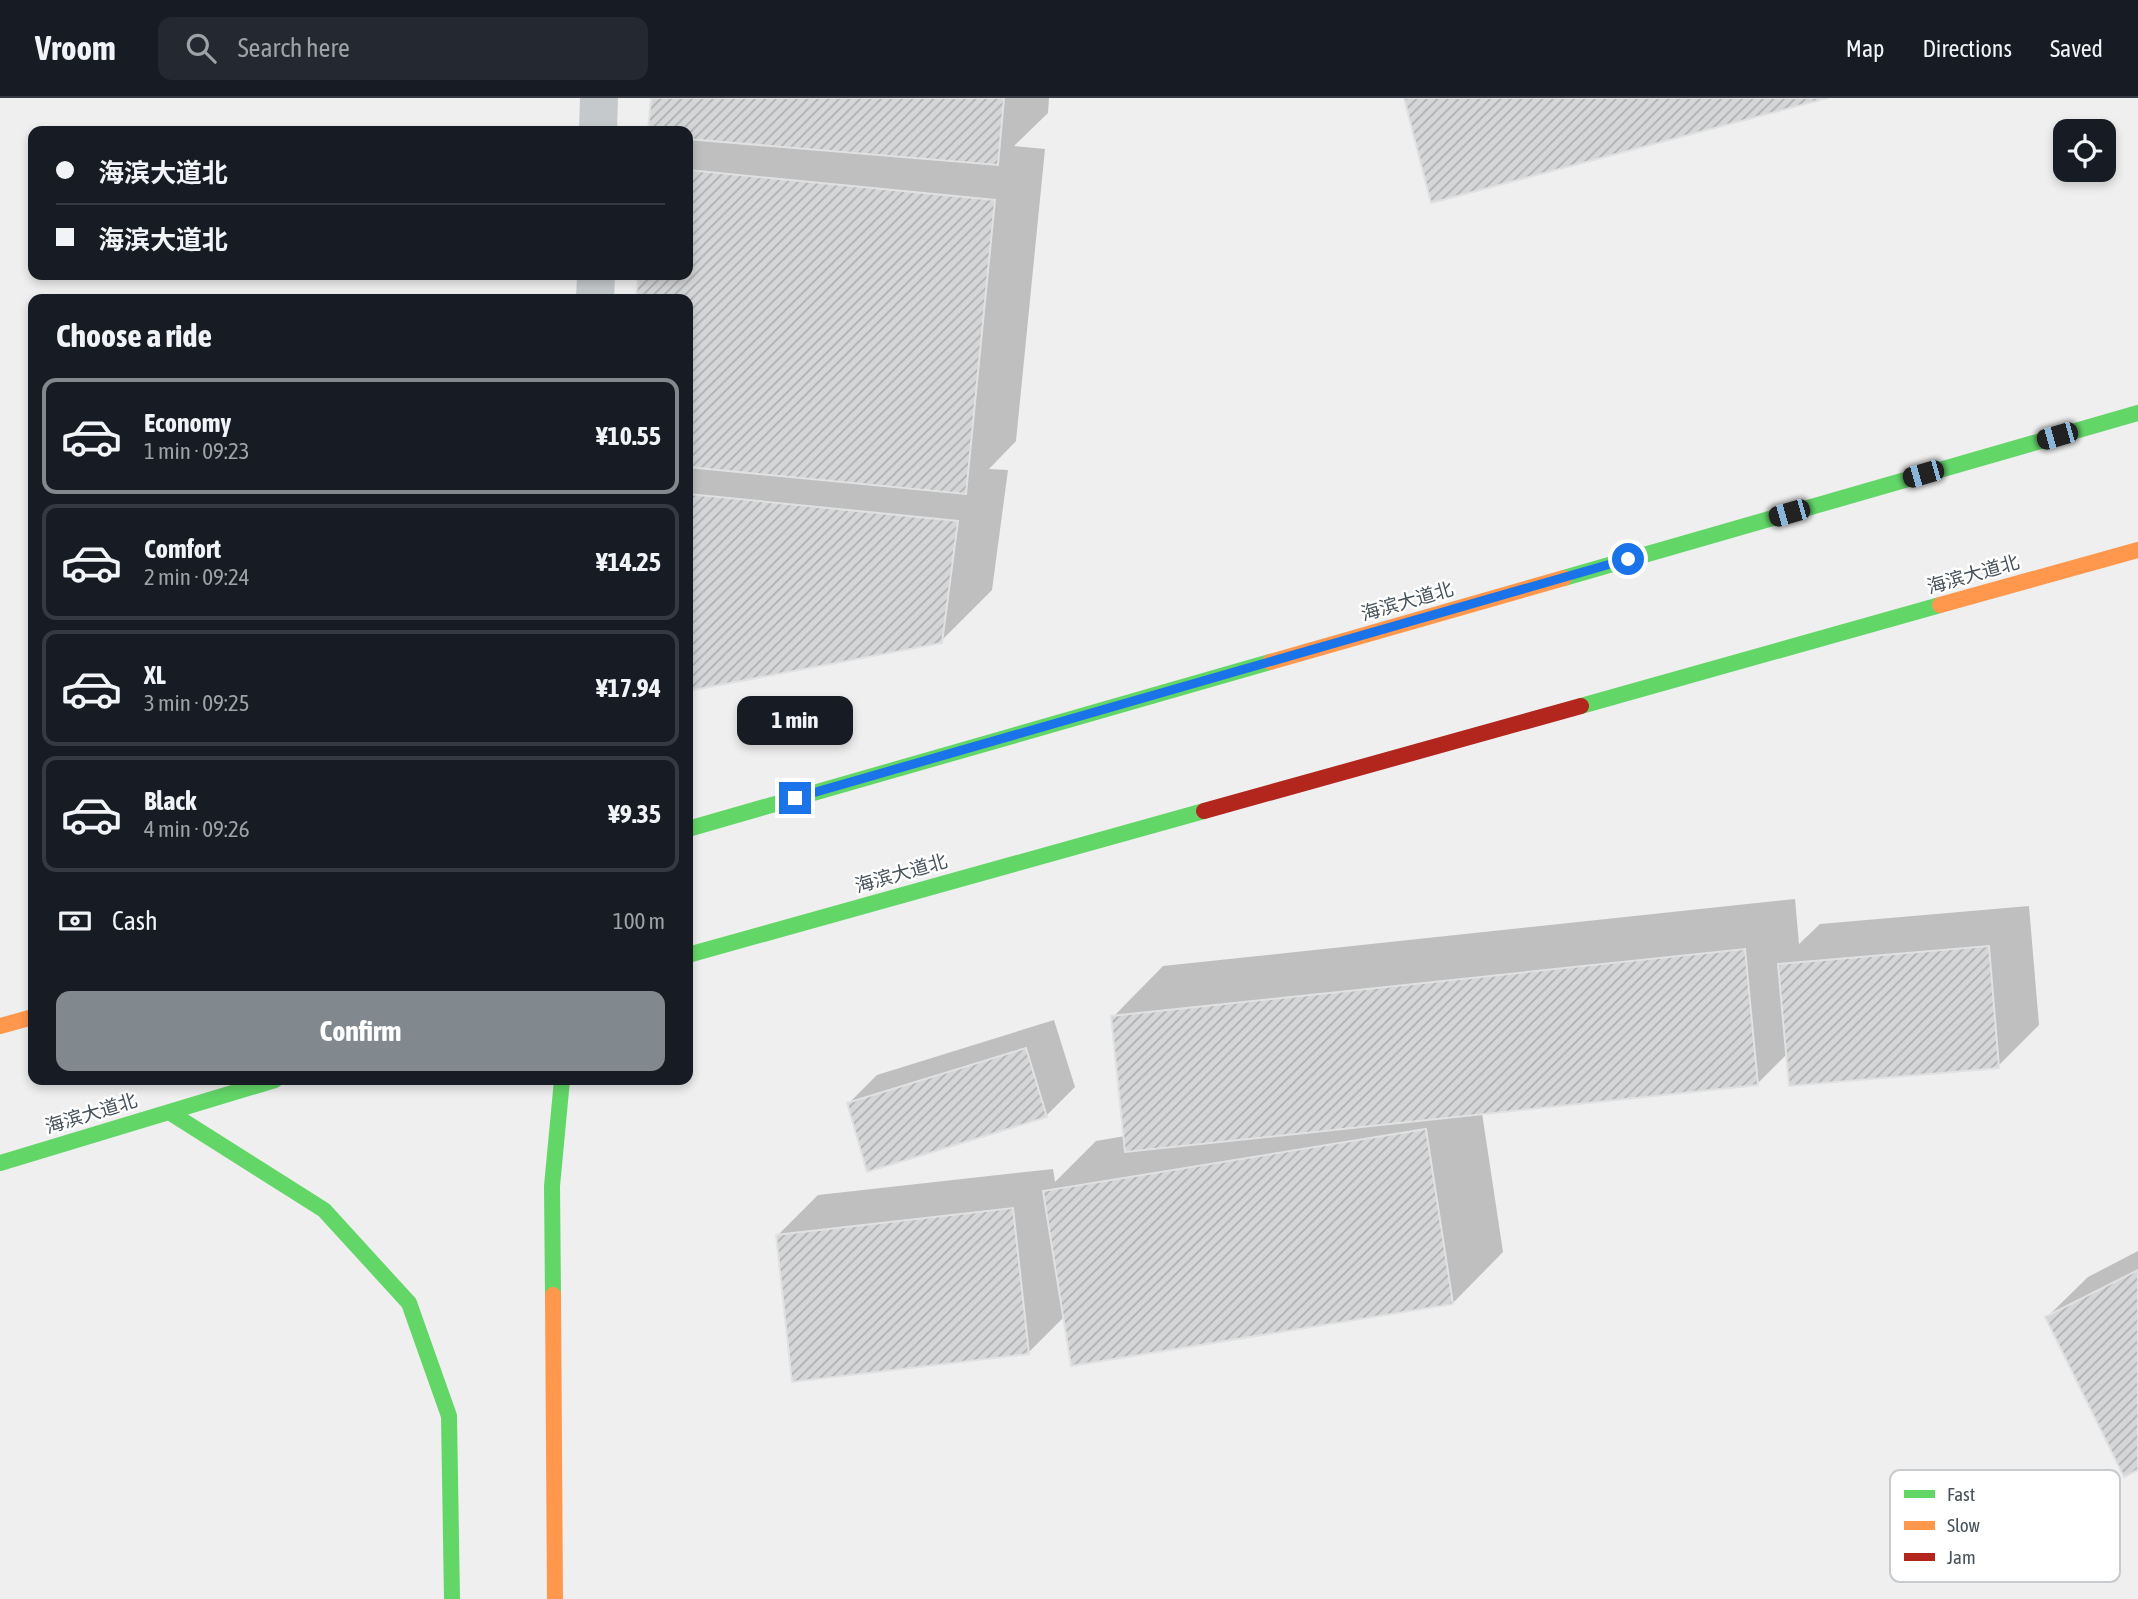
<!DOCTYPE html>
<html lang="en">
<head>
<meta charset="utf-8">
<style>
  :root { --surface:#171b24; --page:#242831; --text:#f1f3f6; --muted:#9ea1a6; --line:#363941; --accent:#82898e }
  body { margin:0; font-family:"Asap Condensed","Noto Sans SC",sans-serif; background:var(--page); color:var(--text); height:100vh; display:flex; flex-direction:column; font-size:26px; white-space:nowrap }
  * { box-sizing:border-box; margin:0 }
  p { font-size:23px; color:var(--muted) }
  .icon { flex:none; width:38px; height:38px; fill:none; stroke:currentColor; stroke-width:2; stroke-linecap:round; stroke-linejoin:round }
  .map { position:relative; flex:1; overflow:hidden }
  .details { position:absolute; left:28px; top:196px; width:665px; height:791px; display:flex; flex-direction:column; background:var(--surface); border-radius:14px; box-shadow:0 4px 10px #0003 }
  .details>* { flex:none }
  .banner { position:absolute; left:28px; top:28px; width:665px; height:154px; border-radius:14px; box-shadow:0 4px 10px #0003; display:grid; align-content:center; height:154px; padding:0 28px; background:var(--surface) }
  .fabs { position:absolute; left:2053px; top:21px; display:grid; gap:14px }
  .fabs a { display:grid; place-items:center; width:63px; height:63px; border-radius:14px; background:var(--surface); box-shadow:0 4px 10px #0003; font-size:35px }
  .end { position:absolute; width:32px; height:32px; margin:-16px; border:9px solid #1a73e8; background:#fff; box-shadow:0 0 0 4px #fff }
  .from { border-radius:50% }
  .bubble { position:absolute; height:49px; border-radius:14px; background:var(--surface); box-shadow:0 4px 10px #0003; font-size:23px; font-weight:700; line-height:49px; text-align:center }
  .car { position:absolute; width:21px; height:42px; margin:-21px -10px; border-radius:9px; box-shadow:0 0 5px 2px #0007; background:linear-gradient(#222 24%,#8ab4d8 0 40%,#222 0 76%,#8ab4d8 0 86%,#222 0) }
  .banner b { display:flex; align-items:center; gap:24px; height:66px; font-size:26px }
  .banner b+b { border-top:2px solid var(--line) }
  .banner i { width:18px; height:18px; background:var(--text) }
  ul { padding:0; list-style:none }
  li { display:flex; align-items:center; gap:21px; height:116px; margin:0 14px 10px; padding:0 14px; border:4px solid var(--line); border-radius:14px }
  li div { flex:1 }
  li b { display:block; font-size:26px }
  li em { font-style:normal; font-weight:700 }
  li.selected { border-color:var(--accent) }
  li>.icon { width:63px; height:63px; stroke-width:1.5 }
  h2 { padding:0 28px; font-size:32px; line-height:84px }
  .pay { display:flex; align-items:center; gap:18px; height:77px; padding:0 28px; font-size:26px }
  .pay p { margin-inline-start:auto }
  .button { display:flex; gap:14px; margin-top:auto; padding:14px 28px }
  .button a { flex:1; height:80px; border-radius:14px; background:var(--accent); color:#fff; font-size:28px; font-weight:700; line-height:80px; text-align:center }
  header { display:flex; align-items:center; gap:42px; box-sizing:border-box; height:98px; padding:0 35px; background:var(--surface); border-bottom:2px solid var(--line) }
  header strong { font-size:33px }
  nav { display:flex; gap:38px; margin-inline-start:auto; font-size:24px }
  .search { width:490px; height:63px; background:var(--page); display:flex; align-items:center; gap:18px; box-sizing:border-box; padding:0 24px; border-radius:14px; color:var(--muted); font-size:26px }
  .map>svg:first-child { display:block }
  .shadow { fill:#0003 }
  .building { fill:url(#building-hatch); stroke:#e0e1e2; stroke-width:2 }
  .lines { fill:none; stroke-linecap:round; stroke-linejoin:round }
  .street { stroke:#c6c9cb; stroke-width:38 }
  .fast { stroke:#63d668; stroke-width:16 }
  .slow { stroke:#ff974d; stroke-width:16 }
  .jam { stroke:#b3261e; stroke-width:16 }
  .route { stroke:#1a73e8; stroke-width:9 }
  .labels { text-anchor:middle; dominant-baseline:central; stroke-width:5; stroke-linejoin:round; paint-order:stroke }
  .street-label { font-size:19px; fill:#47525a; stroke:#fff }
  .key { fill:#fff; stroke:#c8cbce; stroke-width:2 }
  .key-label { font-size:19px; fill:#47525a }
</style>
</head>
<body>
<header>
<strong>Vroom</strong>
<div class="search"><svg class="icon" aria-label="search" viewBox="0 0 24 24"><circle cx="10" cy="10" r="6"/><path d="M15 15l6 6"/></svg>Search here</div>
<nav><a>Map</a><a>Directions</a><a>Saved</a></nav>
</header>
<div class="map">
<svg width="2138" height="1501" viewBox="0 0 2138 1501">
  <defs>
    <pattern id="building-hatch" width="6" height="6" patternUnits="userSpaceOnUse" patternTransform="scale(1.75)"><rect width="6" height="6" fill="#d5d6d7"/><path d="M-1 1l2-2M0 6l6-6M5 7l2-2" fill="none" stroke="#afb0b1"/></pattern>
  </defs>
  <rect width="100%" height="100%" fill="#efefef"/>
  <path class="shadow" d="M653,0H1049L1048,15L1014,48L1045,51L1016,343L989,371L1008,372L992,492L941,543L688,591V201H638L640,177H688V33H650Z
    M1795,801L1799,846L1820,826L2029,808L2039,927L1998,968L1788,955L1757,986L1482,1015L1503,1154L1453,1205L1065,1218L1028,1255L778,1137L818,1097L1053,1071L1055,1084L1096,1043L1125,1038L1113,919L1163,868Z
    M1054,922L1075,989L1047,1017L869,1072L849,1005L877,977Z
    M2138,1153V1370L2047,1219L2088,1179Z"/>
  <path class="building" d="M651,0H1004L998,67L688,41V33H648Z
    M1404,0H1828L1431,105Z
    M688,72L995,102L966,396L688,369V201H636L638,177H688Z
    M688,396L958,423L942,545L688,593Z
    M1989,848L1999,970L1789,988L1778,866Z
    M1745,851L1758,987L1125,1054L1111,918Z
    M1026,950L1047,1019L867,1074L847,1005Z
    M1426,1031L1453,1206L1071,1268L1043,1093Z
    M1013,1110L1029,1256L792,1284L776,1137Z
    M2138,1172V1372L2124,1379L2045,1219Z"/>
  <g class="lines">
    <path class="street" d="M598,33L599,0
      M595,201L596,177"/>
    <path class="fast" d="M1564,480L2138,315
      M1581,608L1940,507
      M688,731L1270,564
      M688,857L1204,713
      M169,1014L324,1112L409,1205L449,1318L452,1501
      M0,1065L275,982
      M553,1197L552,1088L562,982"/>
    <path class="slow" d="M1940,507L2138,452
      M1270,564L1564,480
      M0,928L33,919
      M553,1197L555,1501"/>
    <path class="jam" d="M1204,713L1581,608"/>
  </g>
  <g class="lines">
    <path class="route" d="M795,700L1628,461"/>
  </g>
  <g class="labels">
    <g class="street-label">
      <text transform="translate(1973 476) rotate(-16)">海滨大道北</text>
      <text transform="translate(1407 503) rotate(-16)">海滨大道北</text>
      <text transform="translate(901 775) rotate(-16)">海滨大道北</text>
      <text transform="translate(91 1015) rotate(-17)">海滨大道北</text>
    </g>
  </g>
  <rect x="1890" y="1372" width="230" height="112" rx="10" class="key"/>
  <rect x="1904" y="1392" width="31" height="8" fill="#63d668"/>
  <rect x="1904" y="1423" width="31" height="9" fill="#ff974d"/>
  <rect x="1904" y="1455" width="31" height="8" fill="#b3261e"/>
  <g class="key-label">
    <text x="1947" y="1403">Fast</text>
    <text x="1947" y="1434">Slow</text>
    <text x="1947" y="1466">Jam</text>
  </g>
</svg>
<div class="fabs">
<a><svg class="icon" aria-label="locate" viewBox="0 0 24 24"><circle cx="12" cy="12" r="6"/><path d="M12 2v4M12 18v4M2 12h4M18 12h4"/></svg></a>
</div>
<i class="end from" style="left:1628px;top:461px"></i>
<i class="end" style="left:795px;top:700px"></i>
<div class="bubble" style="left:737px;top:598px;width:116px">1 min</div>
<i class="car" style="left:2057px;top:338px;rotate:254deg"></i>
<i class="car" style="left:1923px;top:376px;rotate:254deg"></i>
<i class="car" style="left:1789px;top:415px;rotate:254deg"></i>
<div class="banner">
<b><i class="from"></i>海滨大道北</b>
<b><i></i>海滨大道北</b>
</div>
<section class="details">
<h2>Choose a ride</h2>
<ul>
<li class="selected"><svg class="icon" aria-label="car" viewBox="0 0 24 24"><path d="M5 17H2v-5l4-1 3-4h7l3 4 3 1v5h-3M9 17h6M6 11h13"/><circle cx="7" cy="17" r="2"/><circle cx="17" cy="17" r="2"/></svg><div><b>Economy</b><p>1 min · 09:23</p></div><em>¥10.55</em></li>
<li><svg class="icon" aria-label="car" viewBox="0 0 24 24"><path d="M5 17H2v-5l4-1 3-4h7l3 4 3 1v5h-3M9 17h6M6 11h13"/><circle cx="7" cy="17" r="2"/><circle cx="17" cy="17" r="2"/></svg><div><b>Comfort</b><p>2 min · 09:24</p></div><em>¥14.25</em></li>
<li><svg class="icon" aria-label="car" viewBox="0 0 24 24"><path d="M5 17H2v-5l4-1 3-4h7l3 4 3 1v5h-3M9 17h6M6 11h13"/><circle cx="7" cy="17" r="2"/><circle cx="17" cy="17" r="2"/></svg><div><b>XL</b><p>3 min · 09:25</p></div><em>¥17.94</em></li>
<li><svg class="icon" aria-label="car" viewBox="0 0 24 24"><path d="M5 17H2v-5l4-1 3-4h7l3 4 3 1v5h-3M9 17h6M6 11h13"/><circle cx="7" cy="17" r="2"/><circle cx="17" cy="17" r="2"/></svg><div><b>Black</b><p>4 min · 09:26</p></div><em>¥9.35</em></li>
</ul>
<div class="pay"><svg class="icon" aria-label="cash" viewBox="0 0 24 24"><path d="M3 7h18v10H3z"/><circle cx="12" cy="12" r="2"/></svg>Cash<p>100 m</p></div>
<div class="button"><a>Confirm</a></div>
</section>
</div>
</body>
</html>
